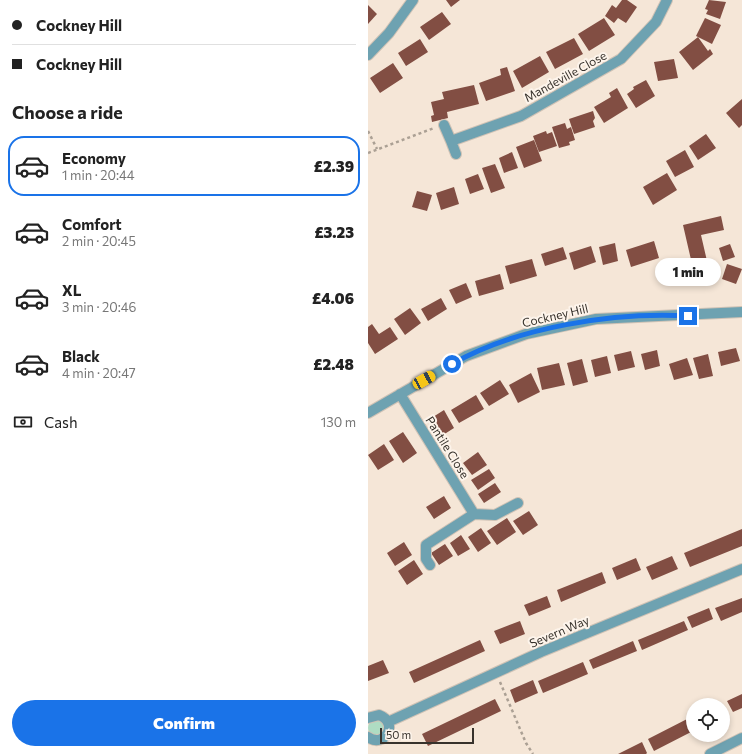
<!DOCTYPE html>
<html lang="en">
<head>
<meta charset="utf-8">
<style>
  :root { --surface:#fff; --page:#f2f2f2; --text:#222; --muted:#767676; --line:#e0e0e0; --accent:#1a73e8 }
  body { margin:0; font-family:Commissioner,sans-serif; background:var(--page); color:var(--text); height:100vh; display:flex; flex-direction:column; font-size:15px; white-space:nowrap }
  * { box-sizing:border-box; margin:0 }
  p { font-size:13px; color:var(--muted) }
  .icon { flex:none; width:22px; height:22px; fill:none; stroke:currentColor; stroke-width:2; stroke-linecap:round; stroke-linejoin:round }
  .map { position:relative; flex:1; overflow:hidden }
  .panel { display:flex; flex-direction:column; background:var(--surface); width:368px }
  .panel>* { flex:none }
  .top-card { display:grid; align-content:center; height:88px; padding:0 12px; background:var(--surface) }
  .fabs { position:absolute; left:318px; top:698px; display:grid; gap:8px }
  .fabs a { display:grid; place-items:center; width:44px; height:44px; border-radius:50%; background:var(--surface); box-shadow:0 2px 6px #0003; font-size:20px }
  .scale { position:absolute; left:12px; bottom:10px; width:94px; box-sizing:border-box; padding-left:4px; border:2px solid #37322c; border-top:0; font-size:11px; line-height:14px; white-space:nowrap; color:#37322c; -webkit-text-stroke:3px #fdf4eb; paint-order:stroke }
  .end { position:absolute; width:18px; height:18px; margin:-9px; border:5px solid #1a73e8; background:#fff; box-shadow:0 0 0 2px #fff }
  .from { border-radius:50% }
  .bubble { position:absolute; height:28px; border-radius:14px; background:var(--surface); box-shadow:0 2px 6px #0003; font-size:13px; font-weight:800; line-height:28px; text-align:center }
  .car { position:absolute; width:12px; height:24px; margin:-12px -6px; border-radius:5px; box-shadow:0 0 3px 1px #0007; background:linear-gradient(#f5c518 24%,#345 0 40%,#f5c518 0 76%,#345 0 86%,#f5c518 0) }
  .top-card b { display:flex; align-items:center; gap:14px; height:38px; font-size:15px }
  .top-card b+b { border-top:1px solid var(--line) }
  .top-card i { width:10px; height:10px; background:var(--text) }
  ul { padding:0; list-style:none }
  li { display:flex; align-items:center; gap:12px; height:60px; margin:0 8px 6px; padding:0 4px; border:2px solid transparent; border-radius:16px }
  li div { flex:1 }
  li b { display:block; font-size:15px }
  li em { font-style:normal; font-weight:800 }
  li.active { border-color:var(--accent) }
  li>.icon { width:36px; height:36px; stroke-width:1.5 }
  h2 { padding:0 12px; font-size:18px; line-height:48px }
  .pay { display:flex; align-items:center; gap:10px; height:44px; padding:0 12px; font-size:15px }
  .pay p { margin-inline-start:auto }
  .cta { display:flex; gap:8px; margin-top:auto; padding:8px 12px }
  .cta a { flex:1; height:46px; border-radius:24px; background:var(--accent); color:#fff; font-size:16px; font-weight:800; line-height:46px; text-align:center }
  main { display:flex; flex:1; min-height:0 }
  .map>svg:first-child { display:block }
  .green { fill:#afdcc3 }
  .building { fill:#824e43 }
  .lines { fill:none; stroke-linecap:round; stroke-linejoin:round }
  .minor-casing { stroke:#cfc2b5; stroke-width:12 }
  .path { stroke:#aba094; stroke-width:2.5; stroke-dasharray:3 3; stroke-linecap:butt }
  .minor { stroke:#6ea2b1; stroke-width:10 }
  .route { stroke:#1a73e8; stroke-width:5 }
  .labels { text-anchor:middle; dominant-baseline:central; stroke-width:4; stroke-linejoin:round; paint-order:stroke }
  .street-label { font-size:12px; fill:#37322c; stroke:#fdf4eb }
</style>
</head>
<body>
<main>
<section class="panel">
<div class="top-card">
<b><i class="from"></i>Cockney Hill</b>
<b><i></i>Cockney Hill</b>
</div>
<h2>Choose a ride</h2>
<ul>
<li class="active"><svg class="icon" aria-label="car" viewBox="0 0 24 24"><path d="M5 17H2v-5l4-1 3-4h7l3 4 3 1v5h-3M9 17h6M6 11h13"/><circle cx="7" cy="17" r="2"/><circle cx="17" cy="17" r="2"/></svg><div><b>Economy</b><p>1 min · 20:44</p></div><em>£2.39</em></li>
<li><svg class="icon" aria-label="car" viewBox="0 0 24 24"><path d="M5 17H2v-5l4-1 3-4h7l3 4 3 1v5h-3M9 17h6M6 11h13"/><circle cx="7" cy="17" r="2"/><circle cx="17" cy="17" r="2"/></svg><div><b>Comfort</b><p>2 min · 20:45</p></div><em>£3.23</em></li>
<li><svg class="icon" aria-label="car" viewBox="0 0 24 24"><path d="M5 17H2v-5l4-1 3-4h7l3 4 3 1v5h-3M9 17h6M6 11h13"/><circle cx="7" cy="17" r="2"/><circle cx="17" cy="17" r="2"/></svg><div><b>XL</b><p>3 min · 20:46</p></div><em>£4.06</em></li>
<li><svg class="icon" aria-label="car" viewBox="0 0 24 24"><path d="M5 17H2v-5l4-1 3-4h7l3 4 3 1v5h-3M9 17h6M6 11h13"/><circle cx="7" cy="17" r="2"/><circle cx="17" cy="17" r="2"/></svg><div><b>Black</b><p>4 min · 20:47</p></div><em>£2.48</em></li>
</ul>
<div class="pay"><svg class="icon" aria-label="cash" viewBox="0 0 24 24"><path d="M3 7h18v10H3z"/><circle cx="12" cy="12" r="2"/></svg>Cash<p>130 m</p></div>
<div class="cta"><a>Confirm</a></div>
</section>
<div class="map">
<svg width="374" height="754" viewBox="0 0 374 754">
  <rect width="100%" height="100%" fill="#f5e6d7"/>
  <path class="green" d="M0 728a8 8 0 1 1 16 0a8 8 0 1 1-16 0Z"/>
  <path class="building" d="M78,0H92L83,7Z
    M254,0H259L269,7L258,23L250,18L246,23L237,16L244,5L248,8Z
    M341,0L358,2L352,19L338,14L340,10L337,9Z
    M0,5L9,14L0,24Z
    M74,12L83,24L61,40L52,27Z
    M236,18L247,35L221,51L210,34Z
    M337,18L353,25L344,44L328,36Z
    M330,37L340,51L342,49L345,54L325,70L311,52Z
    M206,38L215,54L187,69L178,52Z
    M52,39L60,52L38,66L30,53Z
    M172,56L181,72L154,88L145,71Z
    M306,59L310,78L290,81L286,62Z
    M25,63L35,78L12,93L2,78Z
    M139,67L147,91L118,101L111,83L133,75L132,69Z
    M278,80L287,96L268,108L259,94L266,89L265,87Z
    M106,85L111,104L79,112L80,118L64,122L63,116L66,115L63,102L76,99L74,92Z
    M249,88L260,108L236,123L226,107L243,97L241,93Z
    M374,99V125L371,128L358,113Z
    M225,111L227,118L225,121L227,127L206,134L201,119Z
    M197,123L199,129L203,127L207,140L201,142L202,145L191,148L184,127Z
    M178,131L179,134L184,132L189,146L171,152L165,136Z
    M338,134L348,148L330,160L321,146Z
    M166,140L174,161L156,168L148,147Z
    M317,150L326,167L307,177L298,161Z
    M144,152L150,168L136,173L131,158Z
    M127,164L137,188L123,193L114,168Z
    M299,173L309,190L285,205L275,187Z
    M110,174L116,189L102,194L97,179Z
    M86,187L91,204L73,210L68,193Z
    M49,191L64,195L59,211L44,207Z
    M353,216L356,230L333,235L342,274L327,277L315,225Z
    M286,241L291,258L263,267L258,250Z
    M247,243L250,261L235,265L231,247Z
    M362,244L367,257L355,261L351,248Z
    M223,246L228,262L206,270L201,253Z
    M195,247L199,259L177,266L173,254Z
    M164,259L169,276L142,284L137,266Z
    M359,264L374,269L368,284L354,279Z
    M132,274L136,289L111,296L107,281Z
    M98,283L104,297L88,304L81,290Z
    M73,298L79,309L60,321L53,309Z
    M42,308L53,323L37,335L26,319Z
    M4,324L11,334L22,327L30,339L7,354L0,343V327Z
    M368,348L372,361L353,366L350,352Z
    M289,350L292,366L277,370L273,354Z
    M263,351L267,367L250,371L246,355Z
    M340,354L345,376L331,379L325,358Z
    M239,356L243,373L227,377L223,360Z
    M319,358L325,375L306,380L301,364Z
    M214,359L220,382L205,386L199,363Z
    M191,363L197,385L174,390L169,368Z
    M163,373L172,392L150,403L141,385Z
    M132,380L141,394L121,406L112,393Z
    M108,395L116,409L91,423L83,410Z
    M76,410L86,428L75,435L78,440L71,444L63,431L70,427L65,417Z
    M35,432L49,453L35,463L21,441Z
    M16,444L26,460L10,470L0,455Z
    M110,452L119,465L104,475L95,463Z
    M121,469L127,478L110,490L103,480Z
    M127,483L133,492L116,503L110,494Z
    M76,496L83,508L66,519L58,507Z
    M161,511L170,525L155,535L145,521Z
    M139,518L148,532L129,545L119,531Z
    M113,528L123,543L110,552L100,537Z
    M374,529V546L322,567L316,553Z
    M93,535L102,549L90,556L82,543Z
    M36,542L44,555L27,566L19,553Z
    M77,544L85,556L71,565L63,553Z
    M304,556L310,569L284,580L278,567Z
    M268,558L273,570L249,580L244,568Z
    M46,560L55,574L39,585L30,571Z
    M234,572L238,583L193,602L189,590Z
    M179,596L183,607L161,616L156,605Z
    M374,598V612L353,621L347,608Z
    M341,608L345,619L324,628L319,617Z
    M152,621L157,634L132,644L126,631Z
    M316,621L320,630L274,650L270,640Z
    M112,640L117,651L46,683L41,672Z
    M265,641L269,651L225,669L221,660Z
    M15,660L21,673L0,681V666Z
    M215,662L220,674L175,693L170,681Z
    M165,680L170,693L147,703L142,690Z
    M374,694V708L365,712L359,701Z
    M127,699L133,711L60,746L54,734Z
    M323,717L325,731L286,751L280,739Z
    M274,742L279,753L278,754H250Z"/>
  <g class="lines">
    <defs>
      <path id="minor" d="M0,55L21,33L45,0
        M76,125L83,141
        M88,154L83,141L153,116L253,59L288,22L299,0
        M32,394L106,514L127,515L150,503
        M0,413L98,356L158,334L228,319L374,312
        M62,565L58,559V545L106,514
        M0,718L11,715C32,723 16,749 0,737
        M20,722L173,652L374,569
        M342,754L374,738"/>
    </defs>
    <use href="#minor" class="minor-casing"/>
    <path class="path" d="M0,131L9,149
      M0,153L66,128
      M132,682L158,743L165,754"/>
    <use href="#minor" class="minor"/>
  </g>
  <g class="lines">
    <path class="route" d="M84,364C149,327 245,312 320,316"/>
  </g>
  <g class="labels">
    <g class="street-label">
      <text transform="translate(197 76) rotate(-29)">Mandeville Close</text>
      <text transform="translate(187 315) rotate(-13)">Cockney Hill</text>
      <text transform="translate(80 447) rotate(58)">Pantile Close</text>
      <text transform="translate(191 631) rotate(-23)">Severn Way</text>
    </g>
  </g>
</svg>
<div class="fabs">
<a><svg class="icon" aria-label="locate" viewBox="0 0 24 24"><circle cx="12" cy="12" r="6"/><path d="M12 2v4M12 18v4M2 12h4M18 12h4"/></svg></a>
</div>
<div class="scale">50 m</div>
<i class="end from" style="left:84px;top:364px"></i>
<i class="end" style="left:320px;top:316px"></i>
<div class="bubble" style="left:287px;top:258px;width:66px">1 min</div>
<i class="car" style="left:56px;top:380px;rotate:61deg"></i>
</div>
</main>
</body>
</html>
